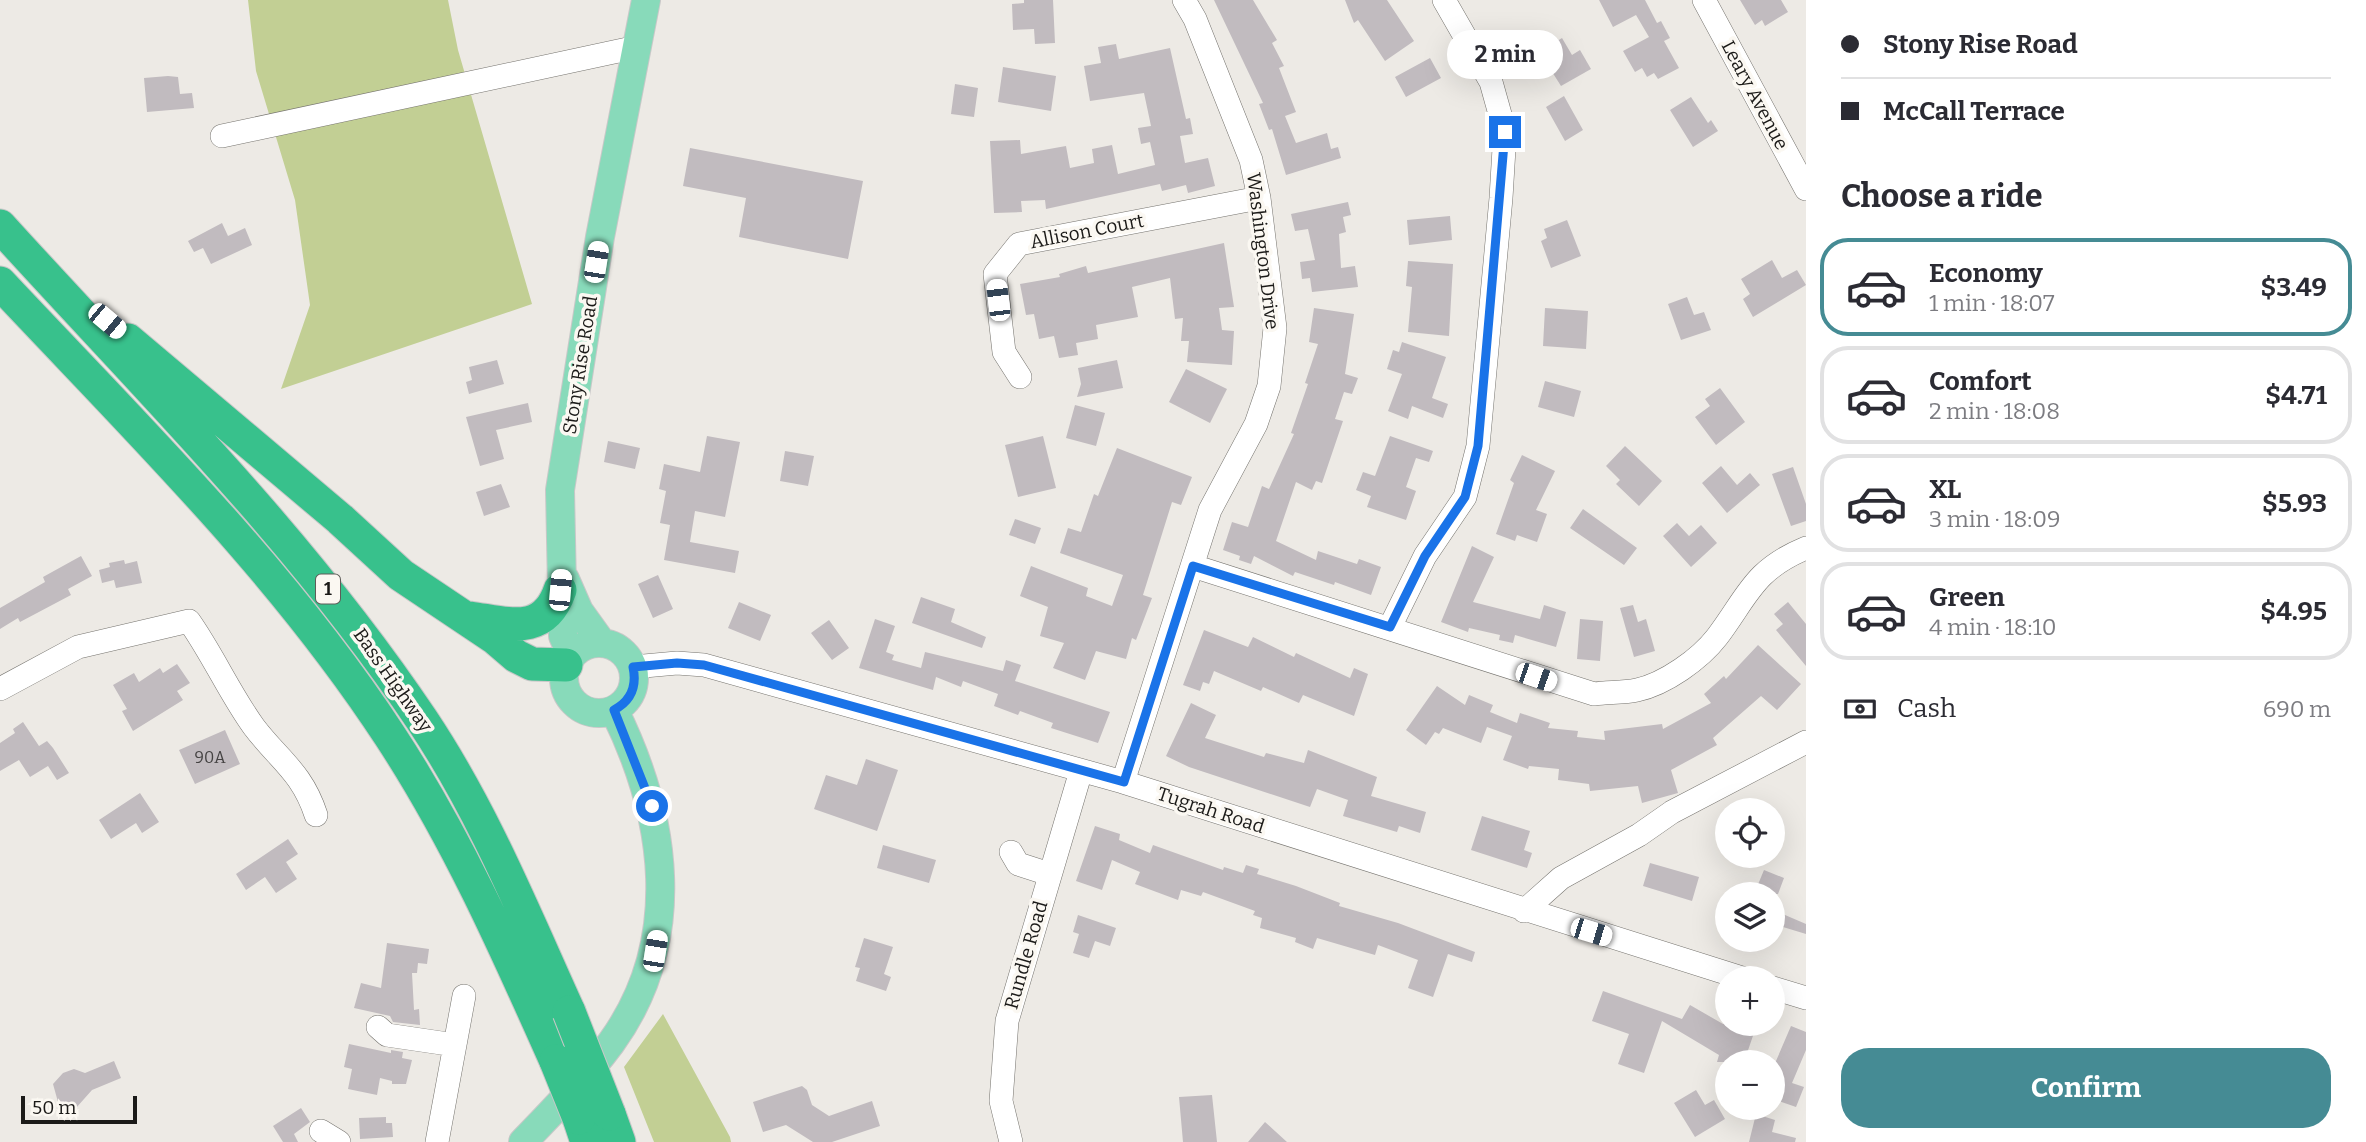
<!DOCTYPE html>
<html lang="en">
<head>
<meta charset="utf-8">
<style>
  :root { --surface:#fff; --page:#f2f2f3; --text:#2b2b33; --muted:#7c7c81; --line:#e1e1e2; --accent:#458b94 }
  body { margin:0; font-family:Bitter,serif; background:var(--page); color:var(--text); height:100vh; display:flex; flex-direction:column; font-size:26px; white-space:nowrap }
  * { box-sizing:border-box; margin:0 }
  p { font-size:23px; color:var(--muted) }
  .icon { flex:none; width:38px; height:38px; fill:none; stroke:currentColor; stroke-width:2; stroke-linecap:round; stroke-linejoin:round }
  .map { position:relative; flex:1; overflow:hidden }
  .drawer { display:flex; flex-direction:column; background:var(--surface); width:560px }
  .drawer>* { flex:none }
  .top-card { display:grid; align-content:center; height:154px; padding:0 35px; background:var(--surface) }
  .tools { position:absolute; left:1715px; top:798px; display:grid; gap:14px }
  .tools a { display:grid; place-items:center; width:70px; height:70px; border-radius:50%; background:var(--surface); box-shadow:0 7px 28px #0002; font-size:35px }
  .scale { position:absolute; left:21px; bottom:18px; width:116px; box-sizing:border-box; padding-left:7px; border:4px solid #1b1a18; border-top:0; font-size:19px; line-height:24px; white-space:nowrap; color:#1b1a18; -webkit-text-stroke:5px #fbf8f2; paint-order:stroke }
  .end { position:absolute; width:32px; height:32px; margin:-16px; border:9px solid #1a73e8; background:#fff; box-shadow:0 0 0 4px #fff }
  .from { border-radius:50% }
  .bubble { position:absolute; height:49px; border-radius:24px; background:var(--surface); box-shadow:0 7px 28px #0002; font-size:23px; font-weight:700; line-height:49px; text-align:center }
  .car { position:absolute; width:21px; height:42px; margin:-21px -10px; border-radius:9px; box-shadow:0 0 5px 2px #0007; background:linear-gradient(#fff 24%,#345 0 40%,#fff 0 76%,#345 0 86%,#fff 0) }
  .top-card b { display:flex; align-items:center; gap:24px; height:66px; font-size:26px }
  .top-card b+b { border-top:2px solid var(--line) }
  .top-card i { width:18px; height:18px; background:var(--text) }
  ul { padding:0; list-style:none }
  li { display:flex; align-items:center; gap:21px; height:98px; margin:0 14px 10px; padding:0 21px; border:4px solid var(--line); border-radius:28px }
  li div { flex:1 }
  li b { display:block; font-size:26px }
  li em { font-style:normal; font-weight:700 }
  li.on { border-color:var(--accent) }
  li>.icon { width:63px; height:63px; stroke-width:1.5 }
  h2 { padding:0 35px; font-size:32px; line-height:84px }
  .pay { display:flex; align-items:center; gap:18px; height:77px; padding:0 35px; font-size:26px }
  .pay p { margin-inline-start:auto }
  .action { display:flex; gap:14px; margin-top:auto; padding:14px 35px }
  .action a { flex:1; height:80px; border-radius:28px; background:var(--accent); color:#fff; font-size:28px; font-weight:700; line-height:80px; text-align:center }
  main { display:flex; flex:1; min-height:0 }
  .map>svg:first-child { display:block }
  .green { fill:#c2cf94 }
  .building { fill:#c1bbbf }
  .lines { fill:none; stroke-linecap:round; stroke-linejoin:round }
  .minor-casing { stroke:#76746f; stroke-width:24 }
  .major-casing { stroke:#c8c8c8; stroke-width:30 }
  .highway-casing { stroke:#c8c8c8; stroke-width:35 }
  .minor { stroke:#fff; stroke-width:23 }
  .major { stroke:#88daba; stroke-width:28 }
  .highway { stroke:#38c18c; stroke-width:33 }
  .highway-bridge-casing { stroke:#c8c8c8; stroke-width:35; stroke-linecap:butt }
  .highway-bridge { stroke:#38c18c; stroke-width:33 }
  .route { stroke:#1a73e8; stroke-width:9 }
  .labels { text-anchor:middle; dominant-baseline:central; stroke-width:7; stroke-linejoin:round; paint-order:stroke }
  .number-label { font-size:16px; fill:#444242 }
  .shield { fill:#fbf8f2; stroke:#5e5d59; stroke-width:2 }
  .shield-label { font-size:18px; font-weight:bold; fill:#1b1a18 }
  .street-label { font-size:19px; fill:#1b1a18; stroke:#fbf8f2 }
</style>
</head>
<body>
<main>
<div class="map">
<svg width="1806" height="1142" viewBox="0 0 1806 1142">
  <rect width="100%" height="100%" fill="#edeae5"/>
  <path class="green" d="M248,0H448L458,50L532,304L281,389L310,305L295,200L256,71Z
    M663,1014L730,1137L731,1142H654L624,1067Z"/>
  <path class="building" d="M1024,0H1053L1055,43L1035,44L1034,29L1013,30L1012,4L1024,3Z
    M1214,0H1253L1277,40L1272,43L1284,66L1279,68L1296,112L1285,116L1296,143L1327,133L1331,149L1338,147L1341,158L1286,175L1272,129L1269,130L1259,104L1263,103Z
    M1345,0H1387L1414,41L1385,61L1358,20L1354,23Z
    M1599,0H1645L1657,23L1661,21L1670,38L1664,41L1679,68L1658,79L1654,73L1647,77L1642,68L1635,72L1623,51L1649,37L1636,15L1613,27Z
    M1740,0H1781L1788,12L1765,26L1762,20L1755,25Z
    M1562,38L1572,55L1580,50L1591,69L1561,86L1549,67L1555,63L1546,48Z
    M1116,44L1119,59L1170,48L1186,119L1190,118L1193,134L1180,136L1185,163L1208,158L1215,186L1188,193L1186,185L1162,191L1160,184L1046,209L1045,200L1021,201L1022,212L994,213L990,141L1020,140L1021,154L1066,146L1070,168L1094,163L1092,149L1112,145L1118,174L1155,165L1150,142L1141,144L1138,128L1151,126L1144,93L1090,101L1084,66L1101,63L1098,47Z
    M1430,58L1441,78L1406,97L1395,77Z
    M1003,67L1056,76L1051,111L998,102Z
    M168,76L178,77L180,94L192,93L194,108L147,112L144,78Z
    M955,84L978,88L974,117L951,114Z
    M1564,96L1583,130L1565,141L1546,107Z
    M1691,97L1708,123L1711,120L1718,131L1693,147L1670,110Z
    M690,148L863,181L848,259L739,237L746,198L683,186Z
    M1348,202L1351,215L1343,217L1346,232L1339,234L1341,268L1355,266L1358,287L1312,292L1310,278L1302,279L1300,262L1315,260L1308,229L1295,231L1291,214Z
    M1450,216L1452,240L1409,245L1407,220Z
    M1567,220L1581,256L1551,268L1541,241L1547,238L1544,229Z
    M222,223L228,236L245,228L252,245L211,264L203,248L194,252L188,241Z
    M1224,243L1234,307L1219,308L1222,330L1234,331L1232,365L1187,362L1189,341H1181L1183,318L1175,319L1170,278L1132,287L1138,317L1096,325L1098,339L1076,343L1078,355L1059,358L1054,336L1039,339L1034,314L1026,315L1020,284L1060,277L1059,274L1086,266L1088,273Z
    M1772,260L1782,278L1797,270L1806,285L1753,317L1743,299L1750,294L1741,279Z
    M1408,261L1453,264L1449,336L1408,332L1412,287L1406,286Z
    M1687,297L1694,315L1704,312L1711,330L1681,340L1668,304Z
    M1314,308L1354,314L1345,374L1358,378L1352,394L1344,392L1335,419L1343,421L1322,483L1316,481L1312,490L1296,482L1276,541L1316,560L1318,551L1357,564L1359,559L1381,567L1371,595L1335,582L1334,585L1295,572L1293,576L1254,556L1251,564L1239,560L1240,556L1223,550L1232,522L1248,527L1262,486L1269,489L1294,434L1291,433L1308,384L1305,383L1318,344L1309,342Z
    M1545,308L1588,311L1586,349L1543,346Z
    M1402,342L1446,357L1432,398L1448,404L1443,418L1412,406L1408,419L1388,411L1402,374L1387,369L1393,350L1399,352Z
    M497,360L504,384L469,394L466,382L472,380L469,367Z
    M1117,360L1123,388L1077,397L1081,384L1078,368Z
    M1186,369L1227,389L1210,423L1169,402Z
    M1545,381L1581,391L1574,417L1538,407Z
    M1720,388L1745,422L1716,445L1695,417L1710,406L1705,399Z
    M528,403L532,422L496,430L504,459L480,466L466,417Z
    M1075,405L1105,413L1096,446L1066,438Z
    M707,436L740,442L725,517L695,511L690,542L739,551L735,573L664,560L670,525L660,523L666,491L659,489L664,464L700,472Z
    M1043,436L1056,488L1018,497L1005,445Z
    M1390,436L1433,451L1429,462L1416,458L1406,487L1416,491L1406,520L1367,507L1371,496L1356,490L1363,472L1375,476Z
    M608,441L640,448L635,469L604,462Z
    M1625,446L1662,481L1639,506L1616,484L1620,480L1606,466Z
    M1117,448L1192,477L1181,505L1172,502L1143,595L1152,598L1136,640L1132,638L1126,659L1096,651L1085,680L1053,668L1064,643L1040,636L1048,607L1020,596L1031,566L1088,588L1086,596L1112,606L1123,575L1060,553L1068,528L1081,532L1094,494L1098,496Z
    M785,451L814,456L808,486L780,481Z
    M1522,455L1555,471L1536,510L1547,514L1537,542L1517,535L1515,541L1496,534L1514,483L1510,480Z
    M1721,466L1737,485L1750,473L1760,485L1727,513L1702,483Z
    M1793,467L1806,504V521L1791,526L1772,474Z
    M501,484L510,507L484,516L476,492Z
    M1583,509L1637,548L1624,565L1570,528Z
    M1015,519L1041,528L1035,544L1009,535Z
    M1677,523L1689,536L1701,525L1717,543L1691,567L1663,536Z
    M1472,546L1494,557L1473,602L1540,619L1544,605L1566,612L1556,647L1515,635L1513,643L1499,640L1500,635L1469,628L1468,632L1441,622Z
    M81,556L92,576L68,589L71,595L20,622L18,618L0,629V608L45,582L43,577Z
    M124,560L125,564L137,561L142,583L116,588L114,580L102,583L99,570L110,567L109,563Z
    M658,575L673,609L653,618L638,584Z
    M921,597L955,609L951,622L986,637L982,648L912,623Z
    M739,602L771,615L760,641L728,628Z
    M1788,602L1806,624V666L1776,630L1783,624L1774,614Z
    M1633,605L1638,622L1646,619L1655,651L1634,657L1620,608Z
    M875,619L895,626L886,652L894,655L892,660L921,668L925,652L1003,671L1006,660L1021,665L1015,681L1110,712L1098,743L1051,728L1053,723L1020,711L1018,715L994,706L998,694L963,681L961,687L936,677L933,690L859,668Z
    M1580,619L1603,621L1600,661L1577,659Z
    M829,620L849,648L832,660L811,633Z
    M1204,630L1248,647L1253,637L1294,657L1296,653L1350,678L1354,668L1368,674L1354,716L1303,695L1299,703L1263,687L1261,691L1214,671L1209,684L1203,682L1200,691L1183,685Z
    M1758,645L1801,684L1777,710L1761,696L1713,738L1717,745L1671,770L1678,793L1642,803L1638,786L1590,791L1589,784L1558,780L1559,769L1529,766L1528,769L1503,760L1512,736L1487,727L1481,743L1443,728L1439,734L1435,732L1426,745L1406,730L1437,686L1465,705L1469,695L1493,705L1490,712L1517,723L1520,713L1550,723L1548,728L1578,731L1577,737L1605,740L1604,731L1662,724L1663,729L1711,703L1704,694L1724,676L1726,679Z
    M177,664L190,683L177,691L183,700L133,731L122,711L127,709L113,685L134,673L139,682L160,668L163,673Z
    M1191,703L1216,715L1205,738L1264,757L1266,753L1304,763L1308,750L1377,777L1371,796L1426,812L1420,833L1399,826L1397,832L1343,816L1348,800L1317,789L1310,807L1189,767L1166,756Z
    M23,722L39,746L47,741L53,748L69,773L57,780L48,766L30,777L19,760L0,771V743L15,733L13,729Z
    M225,730L240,764L195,784L179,750Z
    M866,759L898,770L877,831L814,809L826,775L857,785Z
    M140,793L159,822L142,833L136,823L111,839L99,820Z
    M1482,816L1530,831L1524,850L1532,853L1527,868L1471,850Z
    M1095,826L1120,834L1119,840L1150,853L1153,845L1223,870L1224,867L1243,873L1246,865L1259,869L1257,874L1296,886L1340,903L1339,906L1398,923L1475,952L1472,962L1448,954L1433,997L1408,988L1418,960L1378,945L1375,955L1317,938L1313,949L1295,942L1296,938L1260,928L1262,918L1253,915L1255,911L1203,892L1201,896L1181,890L1178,900L1135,884L1140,872L1112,860L1102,890L1076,881Z
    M288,839L298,854L286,862L297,879L276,893L265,877L246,890L236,874Z
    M883,845L936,860L929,883L877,868Z
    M1650,863L1699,877L1692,901L1643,886Z
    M1764,870L1784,878L1778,894H1754Z
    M1773,910L1806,924V934L1773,924Z
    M1078,915L1116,928L1110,946L1095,941L1089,958L1073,953L1079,934L1073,932Z
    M864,938L893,947L884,974L891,977L886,991L856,981L860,968L855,967Z
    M387,943L429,949L427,964L418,963L417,973H412L414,1010L419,1009L420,1025L393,1022L390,1016L354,1008L361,983L381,988Z
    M1603,991L1682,1019L1690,1005L1723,1024L1756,1027L1744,1062H1717L1719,1055L1662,1021L1644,1073L1618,1064L1629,1034L1592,1021Z
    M1791,1026L1806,1032V1050L1792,1083L1804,1087L1796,1107L1773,1099V1068Z
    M349,1044L391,1053V1050L403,1052L402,1058L412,1060L406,1084H392V1081L380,1078L377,1095L348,1089L352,1069L344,1067Z
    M114,1061L121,1078L92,1090L76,1108L58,1102L53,1084L63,1073L74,1069L85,1073Z
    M802,1086L807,1090L812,1105L829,1116L872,1101L880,1126L832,1142H813L786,1125L763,1132L753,1102Z
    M1696,1090L1705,1105L1714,1100L1725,1119L1695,1137L1674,1103Z
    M1212,1095L1217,1142H1183L1179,1097Z
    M301,1108L310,1122L294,1134L298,1142H283L273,1126Z
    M1756,1114L1775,1120L1772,1132L1796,1138L1795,1142H1749Z
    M386,1117V1123H392L393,1137L360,1139L359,1118Z
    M1265,1122L1287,1142H1248Z"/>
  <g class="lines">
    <defs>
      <path id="minor" d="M1704,0L1806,189
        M222,136L637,47
        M1020,377L1004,352L995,274L1019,244L1259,198
        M1193,566L1594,694C1608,692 1623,693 1637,690C1665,684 1700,659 1717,637C1748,596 1753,570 1806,548
        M1390,627L1425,556L1465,497L1478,446L1501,198L1505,132L1491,82L1444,0
        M633,667L677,663L704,665L1123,782L1742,978
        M0,689L78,647L189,621C213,655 230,694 254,727C279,760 302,772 316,815
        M1123,782L1210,510L1256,424L1269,386L1275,328L1259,198L1251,160L1195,19L1184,0
        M1011,852L1018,864L1049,874
        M1524,911L1561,878L1639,835L1672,812L1806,742
        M1773,988L1806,998
        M378,1027L387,1035L455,1045
        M321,1131L339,1142
        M437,1142L464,996
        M1011,1142L1001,1101L1007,1021L1081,771"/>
      <path id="major" d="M565,579L579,611L602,643
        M564 678a35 35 0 1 1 70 0a35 35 0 1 1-70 0Z
        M572,656L563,636L560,490L600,237L646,0
        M523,1142C553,1111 585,1078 611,1043C685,941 667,817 614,710"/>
      <path id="highway" d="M0,226C146,387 301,539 422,720C483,811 524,913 569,1012
        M0,283C136,428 281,569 390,736C457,838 506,949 556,1061
        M128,340L340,519L401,575L495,638L516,656L532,664L566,665
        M470,618C507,623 544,637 560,590
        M609,1114L619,1142
        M579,1118L587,1142"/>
    </defs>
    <use href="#minor" class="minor-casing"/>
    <use href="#major" class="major-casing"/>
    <use href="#highway" class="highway-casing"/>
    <use href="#minor" class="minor"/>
    <use href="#major" class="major"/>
    <use href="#highway" class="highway"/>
    <defs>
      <path id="highway-bridge" d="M569,1012L609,1114
        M556,1061L579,1118"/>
    </defs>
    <use href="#highway-bridge" class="highway-bridge-casing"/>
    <use href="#highway-bridge" class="highway-bridge"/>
  </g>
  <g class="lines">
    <path class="route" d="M652,806L614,710C631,701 637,686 633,667L677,663L704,665L1124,782L1193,566L1390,627L1425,556L1465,497L1478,446L1505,132"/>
  </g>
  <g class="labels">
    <g class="number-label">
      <text x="210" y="757">90A</text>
    </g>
    <rect class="shield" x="316" y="574.5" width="24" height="29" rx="5"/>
    <g class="shield-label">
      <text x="328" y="589">1</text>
    </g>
    <g class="street-label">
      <text transform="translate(1755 95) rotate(62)">Leary Avenue</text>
      <text transform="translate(1087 231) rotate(-11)">Allison Court</text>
      <text transform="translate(1263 251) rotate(83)">Washington Drive</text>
      <text transform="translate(580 365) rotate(-81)">Stony Rise Road</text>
      <text transform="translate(393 680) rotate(55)">Bass Highway</text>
      <text transform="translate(1211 810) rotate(18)">Tugrah Road</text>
      <text transform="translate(1026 955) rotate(-74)">Rundle Road</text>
    </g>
  </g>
</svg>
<div class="tools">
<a><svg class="icon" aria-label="locate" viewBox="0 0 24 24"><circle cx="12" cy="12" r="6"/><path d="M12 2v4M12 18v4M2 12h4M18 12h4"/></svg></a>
<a><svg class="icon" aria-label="layers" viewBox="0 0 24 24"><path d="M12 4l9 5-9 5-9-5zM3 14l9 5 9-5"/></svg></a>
<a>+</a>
<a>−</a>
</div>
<div class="scale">50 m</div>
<i class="end from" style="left:652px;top:806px"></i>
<i class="end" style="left:1505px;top:132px"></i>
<div class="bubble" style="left:1447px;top:30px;width:116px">2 min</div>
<i class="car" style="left:596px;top:262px;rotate:9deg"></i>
<i class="car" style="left:998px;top:300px;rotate:353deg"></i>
<i class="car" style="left:107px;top:321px;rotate:130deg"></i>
<i class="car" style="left:560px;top:590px;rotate:5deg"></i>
<i class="car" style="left:1536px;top:677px;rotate:109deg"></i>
<i class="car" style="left:1591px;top:932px;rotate:107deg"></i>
<i class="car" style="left:655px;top:951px;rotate:9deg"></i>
</div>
<section class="drawer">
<div class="top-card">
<b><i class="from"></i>Stony Rise Road</b>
<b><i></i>McCall Terrace</b>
</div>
<h2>Choose a ride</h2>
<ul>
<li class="on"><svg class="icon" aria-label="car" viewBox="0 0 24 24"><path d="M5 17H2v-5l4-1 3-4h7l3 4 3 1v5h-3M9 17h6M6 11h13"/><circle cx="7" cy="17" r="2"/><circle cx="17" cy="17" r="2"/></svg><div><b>Economy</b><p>1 min · 18:07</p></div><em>$3.49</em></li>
<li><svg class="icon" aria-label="car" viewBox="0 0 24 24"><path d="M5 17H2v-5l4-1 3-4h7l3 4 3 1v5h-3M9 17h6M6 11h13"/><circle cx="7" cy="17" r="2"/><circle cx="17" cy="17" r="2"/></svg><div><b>Comfort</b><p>2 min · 18:08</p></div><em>$4.71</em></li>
<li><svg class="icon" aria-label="car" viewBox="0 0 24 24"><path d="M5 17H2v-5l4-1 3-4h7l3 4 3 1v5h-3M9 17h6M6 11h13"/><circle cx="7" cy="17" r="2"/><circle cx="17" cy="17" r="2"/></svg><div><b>XL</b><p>3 min · 18:09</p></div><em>$5.93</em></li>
<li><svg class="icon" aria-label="car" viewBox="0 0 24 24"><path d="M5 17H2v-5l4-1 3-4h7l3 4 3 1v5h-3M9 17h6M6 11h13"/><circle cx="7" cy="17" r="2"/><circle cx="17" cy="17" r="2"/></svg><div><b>Green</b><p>4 min · 18:10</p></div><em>$4.95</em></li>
</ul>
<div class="pay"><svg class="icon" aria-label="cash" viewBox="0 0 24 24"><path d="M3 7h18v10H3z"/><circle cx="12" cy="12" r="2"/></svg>Cash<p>690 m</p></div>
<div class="action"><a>Confirm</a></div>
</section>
</main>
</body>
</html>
